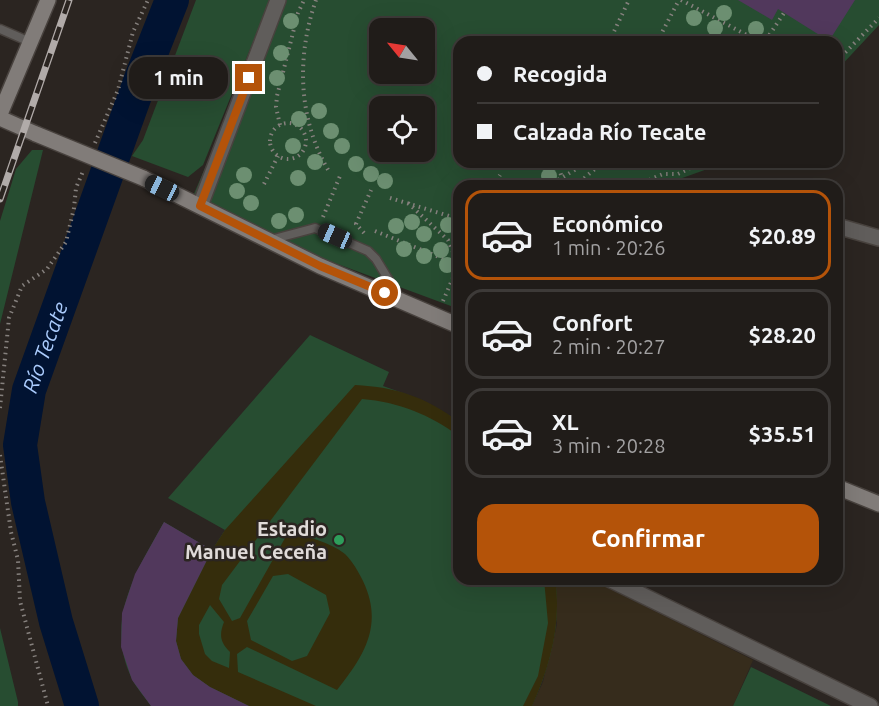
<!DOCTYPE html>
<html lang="es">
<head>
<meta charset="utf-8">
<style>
  :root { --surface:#201c19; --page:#2d2926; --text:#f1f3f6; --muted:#a2a1a2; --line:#3d3a38; --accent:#b45309 }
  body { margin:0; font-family:Ubuntu,sans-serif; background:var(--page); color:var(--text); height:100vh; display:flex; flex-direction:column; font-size:22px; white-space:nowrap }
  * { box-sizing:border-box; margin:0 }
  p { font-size:20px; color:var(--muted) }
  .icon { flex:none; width:33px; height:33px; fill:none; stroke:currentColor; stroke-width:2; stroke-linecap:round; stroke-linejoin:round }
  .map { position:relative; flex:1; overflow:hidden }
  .panel { position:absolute; left:453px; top:180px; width:390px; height:405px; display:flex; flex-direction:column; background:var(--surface); border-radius:18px; box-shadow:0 6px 24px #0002,0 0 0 2px var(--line) }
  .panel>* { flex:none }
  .guide { position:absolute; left:453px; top:36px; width:390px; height:132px; border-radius:18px; box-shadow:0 6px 24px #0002,0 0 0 2px var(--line); display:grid; align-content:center; height:132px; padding:0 24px; background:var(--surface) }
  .needle { width:39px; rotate:300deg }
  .buttons { position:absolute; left:369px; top:18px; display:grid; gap:12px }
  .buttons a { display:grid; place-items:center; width:66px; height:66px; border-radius:12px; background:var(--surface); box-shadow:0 6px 24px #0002,0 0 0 2px var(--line); font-size:30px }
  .end { position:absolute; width:27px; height:27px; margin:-14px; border:8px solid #b45309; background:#fff; box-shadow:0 0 0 3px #fff }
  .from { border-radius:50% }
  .bubble { position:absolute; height:42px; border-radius:18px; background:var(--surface); box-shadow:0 6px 24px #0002,0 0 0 2px var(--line); font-size:20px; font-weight:700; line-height:42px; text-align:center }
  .car { position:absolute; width:18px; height:36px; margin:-18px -9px; border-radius:8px; box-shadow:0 0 4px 2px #0007; background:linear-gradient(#222 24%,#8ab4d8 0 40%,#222 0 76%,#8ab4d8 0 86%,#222 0) }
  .guide b { display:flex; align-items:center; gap:21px; height:57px; font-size:22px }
  .guide b+b { border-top:2px solid var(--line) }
  .guide i { width:15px; height:15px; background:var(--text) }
  ul { padding:10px 0 0; list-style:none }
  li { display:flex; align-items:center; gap:18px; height:90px; margin:0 12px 9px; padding:0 12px; border:3px solid var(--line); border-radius:18px }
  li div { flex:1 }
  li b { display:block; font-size:22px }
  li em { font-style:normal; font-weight:700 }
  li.current { border-color:var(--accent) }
  li>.icon { width:54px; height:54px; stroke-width:1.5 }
  .cta { display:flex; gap:12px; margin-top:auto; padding:12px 24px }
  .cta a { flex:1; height:69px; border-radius:18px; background:var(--accent); color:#fff; font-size:24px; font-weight:700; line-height:69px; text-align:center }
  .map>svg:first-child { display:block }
  .education { fill:#362c1c }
  .green { fill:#274d31; fill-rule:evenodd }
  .sand { fill:#352d0c; fill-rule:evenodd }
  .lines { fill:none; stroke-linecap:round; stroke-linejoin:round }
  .river { stroke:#011332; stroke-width:34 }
  .building { fill:#51385c }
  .lane-casing { stroke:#48423e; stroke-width:11 }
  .street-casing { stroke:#48423e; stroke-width:18 }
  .secondary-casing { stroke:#48423e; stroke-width:18 }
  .path { stroke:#86817e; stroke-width:4; stroke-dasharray:1.5 4.5; stroke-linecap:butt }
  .lane { stroke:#605d5b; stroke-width:8 }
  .street { stroke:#605d5b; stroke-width:15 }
  .secondary { stroke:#817c79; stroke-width:15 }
  .rail-casing { stroke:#b1aba9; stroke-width:7 }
  .rail { stroke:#2b2521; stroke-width:4.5; stroke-dasharray:14; stroke-linecap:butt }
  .secondary-bridge-casing { stroke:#48423e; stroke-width:18; stroke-linecap:butt }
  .secondary-bridge { stroke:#817c79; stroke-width:15 }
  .tree { fill:#6c8f71 }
  .route { stroke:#b45309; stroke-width:8 }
  .leisure-dot { fill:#2e9e5b; stroke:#2b2521; stroke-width:2 }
  .labels { text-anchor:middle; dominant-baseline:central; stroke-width:5; stroke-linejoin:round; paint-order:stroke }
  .poi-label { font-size:20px; font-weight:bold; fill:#e0dbd9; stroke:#2b2521; text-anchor:end }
  .water-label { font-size:21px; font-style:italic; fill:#aacbfc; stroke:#2b2521 }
</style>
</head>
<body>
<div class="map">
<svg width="879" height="706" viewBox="0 0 879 706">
  <rect width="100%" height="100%" fill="#2b2521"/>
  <path class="education" d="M555,579H590L753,660L733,706H532L543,682L557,625Z"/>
  <path class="green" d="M196,0H270L203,165L188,177L132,156L143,140Z
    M277,0H879V25L837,70V42H459V162H727L660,186H459V309L324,259L193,196ZM380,28H424V74H380ZM380,106H424V152H380Z
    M32,150H43L0,324V221L16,169Z
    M310,335L389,372L383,386C412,396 434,404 459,422V579H555C562,623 550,666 532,706H151C145,697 137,689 132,679C104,621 136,572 164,522L212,550L225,530L168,498Z
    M0,628L18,702V706H0Z
    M751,667L831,706H733Z"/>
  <path class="sand" d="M355,385C396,387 426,397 459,422V436C430,415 399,402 362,399L222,585L219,599L232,621L240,618L289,531C307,537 330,542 345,554C353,562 358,571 363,581C384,625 364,656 337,690L247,647L237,654L238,672L316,706H249L210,687L193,675L181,659L176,641L178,618L212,550L225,530ZM288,574L326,595L330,613L307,656L292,661L251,640L247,621L273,576ZM210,605L224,622C219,635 220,642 230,652L229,668L212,661L205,654L199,634V625Z
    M544,579H555C562,623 550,666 532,706H523L538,676L548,623Z"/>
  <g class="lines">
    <path class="river" id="s1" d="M82,706L56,622L28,502L20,445L29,390L142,76L172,0"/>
  </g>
  <path class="building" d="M738,0H855L829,41L778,9L772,20Z
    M164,522L212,550L178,618L176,641L181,659L193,675L210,687L249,706H151L132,680L121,647L122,613L135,574Z"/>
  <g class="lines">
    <defs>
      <path id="lane" d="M0,29L30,42
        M270,240L315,228L368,251L376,259L401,300"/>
      <path id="street" d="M200,206L278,0
        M837,226L879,238
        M609,579L870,706"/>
      <path id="secondary" d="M0,114L48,0
        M0,118L36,134
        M143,178L320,266L459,326
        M837,487L879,504"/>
    </defs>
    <use href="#lane" class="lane-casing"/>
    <use href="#street" class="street-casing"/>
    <use href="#secondary" class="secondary-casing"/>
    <path class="path" d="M316,0C296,57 298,121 330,173
      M681,0L760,42L766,40L784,13
      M609,42L629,0
      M657,42L679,0
      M837,61L879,18
      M270 141a18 18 0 1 1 36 0a18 18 0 1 1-36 0Z
      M280,125L276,107L277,96L298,13L304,0
      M95,143L118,90L133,32L148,0
      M557,162L562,178
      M264,184L278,156
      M493,186L500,175
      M548,186L588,162
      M575,186L603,162
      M639,186L653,178L663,174H678L702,162
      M390,198L459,219
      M408,203L448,240L458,264
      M323,217L340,176
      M375,231L459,265
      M364,233L356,224L371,190
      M443,301L459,264
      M0,408L9,318L22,286L47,269L66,242L74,208L76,188L84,169
      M0,455L11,532L18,560L20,601L48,706"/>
    <use href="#lane" class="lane"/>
    <use href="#street" class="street"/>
    <use href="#secondary" class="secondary"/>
    <defs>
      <path id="rail" d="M0,199L69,0"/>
    </defs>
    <use href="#rail" class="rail-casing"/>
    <use href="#rail" class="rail"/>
    <defs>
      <path id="secondary-bridge" d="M36,134L143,178"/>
    </defs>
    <use href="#secondary-bridge" class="secondary-bridge-casing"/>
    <use href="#secondary-bridge" class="secondary-bridge"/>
  </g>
  <g class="tree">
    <circle cx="724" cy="13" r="8"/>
    <circle cx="694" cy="18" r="8"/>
    <circle cx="291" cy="21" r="8"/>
    <circle cx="715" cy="28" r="8"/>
    <circle cx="756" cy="29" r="8"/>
    <circle cx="281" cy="53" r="8"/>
    <circle cx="277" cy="78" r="8"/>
    <circle cx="319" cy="111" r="8"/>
    <circle cx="299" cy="119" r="8"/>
    <circle cx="331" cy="131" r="8"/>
    <circle cx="293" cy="146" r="8"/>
    <circle cx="342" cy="146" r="8"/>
    <circle cx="315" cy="162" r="8"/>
    <circle cx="356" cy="164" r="8"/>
    <circle cx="371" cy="174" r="8"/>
    <circle cx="244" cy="175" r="8"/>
    <circle cx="549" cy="176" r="8"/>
    <circle cx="298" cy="178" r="8"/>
    <circle cx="385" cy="181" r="8"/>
    <circle cx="237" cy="191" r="8"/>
    <circle cx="251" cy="203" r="8"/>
    <circle cx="296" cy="215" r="8"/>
    <circle cx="279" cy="221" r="8"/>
    <circle cx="412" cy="222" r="8"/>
    <circle cx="448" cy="225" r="8"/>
    <circle cx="396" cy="226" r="8"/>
    <circle cx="424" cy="234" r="8"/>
    <circle cx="404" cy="249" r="8"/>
    <circle cx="441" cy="250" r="8"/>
    <circle cx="424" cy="256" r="8"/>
    <circle cx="447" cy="265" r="8"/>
  </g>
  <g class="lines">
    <path class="route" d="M249,78L200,206L320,266L385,293"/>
  </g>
  <circle class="leisure-dot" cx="339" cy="540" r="6"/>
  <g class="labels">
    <g class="poi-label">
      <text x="327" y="528">Estadio<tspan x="327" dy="23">Manuel Ceceña</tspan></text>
    </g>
    <g class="water-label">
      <text stroke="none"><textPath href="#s1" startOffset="370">Río Tecate</textPath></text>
    </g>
  </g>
</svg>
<div class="buttons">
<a><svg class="needle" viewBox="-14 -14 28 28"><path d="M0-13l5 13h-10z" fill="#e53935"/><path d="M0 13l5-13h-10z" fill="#a2a1a2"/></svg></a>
<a><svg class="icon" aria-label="locate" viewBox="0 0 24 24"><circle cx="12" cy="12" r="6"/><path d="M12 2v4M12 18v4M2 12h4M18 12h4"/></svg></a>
</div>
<i class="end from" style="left:385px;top:293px"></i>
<i class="end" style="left:249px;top:78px"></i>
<div class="bubble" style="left:129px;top:57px;width:99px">1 min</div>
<i class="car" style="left:162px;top:188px;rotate:295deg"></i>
<i class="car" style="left:335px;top:236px;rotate:294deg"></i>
<div class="guide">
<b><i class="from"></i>Recogida</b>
<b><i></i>Calzada Río Tecate</b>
</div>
<section class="panel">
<ul>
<li class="current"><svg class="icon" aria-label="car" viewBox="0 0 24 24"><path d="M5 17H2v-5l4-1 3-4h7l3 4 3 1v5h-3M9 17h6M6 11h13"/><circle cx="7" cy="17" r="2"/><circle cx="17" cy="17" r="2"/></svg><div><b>Económico</b><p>1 min · 20:26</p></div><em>$20.89</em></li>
<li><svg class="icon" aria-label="car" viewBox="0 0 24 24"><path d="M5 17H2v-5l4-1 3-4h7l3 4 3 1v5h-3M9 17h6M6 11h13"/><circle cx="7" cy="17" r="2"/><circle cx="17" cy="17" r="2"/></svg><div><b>Confort</b><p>2 min · 20:27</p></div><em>$28.20</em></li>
<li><svg class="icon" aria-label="car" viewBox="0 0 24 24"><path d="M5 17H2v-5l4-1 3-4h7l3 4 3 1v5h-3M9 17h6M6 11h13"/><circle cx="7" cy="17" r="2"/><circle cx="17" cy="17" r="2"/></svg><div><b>XL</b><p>3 min · 20:28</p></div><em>$35.51</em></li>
</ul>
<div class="cta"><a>Confirmar</a></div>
</section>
</div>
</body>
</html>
